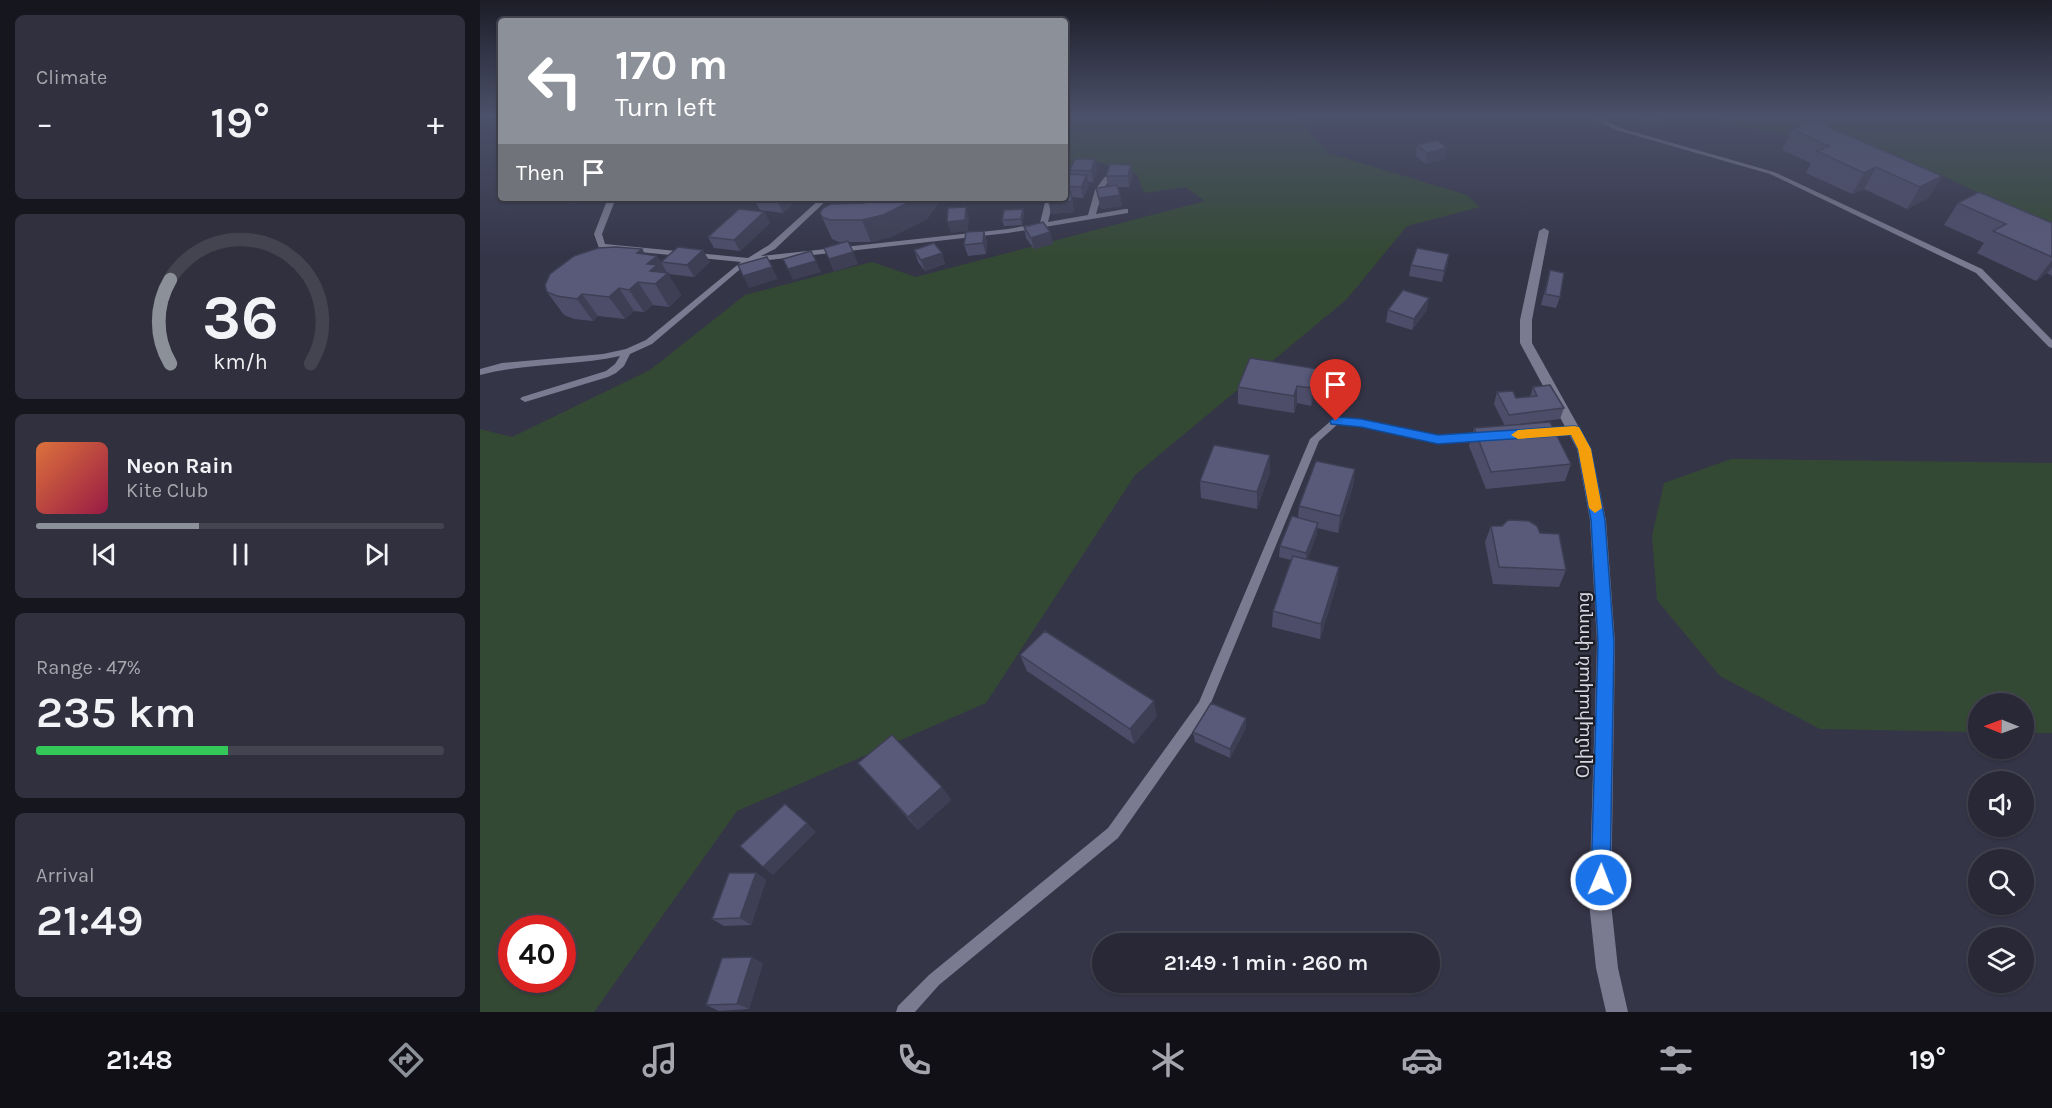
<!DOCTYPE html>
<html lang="en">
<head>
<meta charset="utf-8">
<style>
  body { margin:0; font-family:Karla,"Noto Sans Armenian",sans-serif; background:#30303e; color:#f1f3f6; height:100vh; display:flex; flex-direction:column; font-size:22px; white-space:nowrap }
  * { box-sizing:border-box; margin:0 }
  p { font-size:20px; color:#a5a6ad }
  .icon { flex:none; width:33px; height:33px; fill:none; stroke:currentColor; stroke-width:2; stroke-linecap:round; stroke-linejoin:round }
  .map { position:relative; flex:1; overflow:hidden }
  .panel { display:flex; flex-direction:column; gap:15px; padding:15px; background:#16161e; width:480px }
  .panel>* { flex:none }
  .hud { position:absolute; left:18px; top:18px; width:570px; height:183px; border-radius:6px; box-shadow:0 2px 4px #0004,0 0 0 2px #444451; background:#8c9099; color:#fff; overflow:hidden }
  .needle { width:39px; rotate:271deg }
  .fabs { position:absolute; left:1488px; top:693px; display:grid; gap:12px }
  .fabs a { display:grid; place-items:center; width:66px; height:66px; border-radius:50%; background:#282836; box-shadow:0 2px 4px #0004,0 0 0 2px #444451; font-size:30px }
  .speed { position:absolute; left:18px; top:915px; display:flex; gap:12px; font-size:30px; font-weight:700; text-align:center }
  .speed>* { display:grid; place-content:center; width:78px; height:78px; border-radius:50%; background:#282836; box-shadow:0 2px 4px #0004,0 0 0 2px #444451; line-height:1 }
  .speed .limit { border:9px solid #d22; background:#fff; color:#111 }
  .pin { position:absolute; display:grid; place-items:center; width:51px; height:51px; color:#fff; margin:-62px -26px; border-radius:50% 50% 50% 0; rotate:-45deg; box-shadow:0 0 6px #0007 }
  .pin .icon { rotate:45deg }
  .me { position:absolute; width:66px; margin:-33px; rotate:1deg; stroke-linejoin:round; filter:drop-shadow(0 0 4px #0008) }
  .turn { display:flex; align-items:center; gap:21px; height:126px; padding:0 18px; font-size:27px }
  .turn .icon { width:78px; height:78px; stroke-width:2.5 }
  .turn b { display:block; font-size:42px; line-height:51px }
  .then { display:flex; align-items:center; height:57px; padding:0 18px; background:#0003; gap:12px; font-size:22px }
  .big { font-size:45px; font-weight:600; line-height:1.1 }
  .panel .widget { flex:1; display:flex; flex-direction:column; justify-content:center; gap:9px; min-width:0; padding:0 21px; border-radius:9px; background:#30303e }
  .panel .dial { align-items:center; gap:0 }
  .dial svg { height:156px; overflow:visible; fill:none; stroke:#444451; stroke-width:7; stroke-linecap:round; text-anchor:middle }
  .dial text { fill:#f1f3f6; stroke:none }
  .song { display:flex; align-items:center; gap:18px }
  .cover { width:72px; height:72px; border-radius:9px; background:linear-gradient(135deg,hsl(20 70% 55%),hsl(340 70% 35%)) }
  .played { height:6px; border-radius:3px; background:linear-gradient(90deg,#8c9099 40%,#444451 40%) }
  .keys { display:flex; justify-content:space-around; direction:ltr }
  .heat { display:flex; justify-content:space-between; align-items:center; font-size:33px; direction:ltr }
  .charge { height:9px; border-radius:4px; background:linear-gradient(90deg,#34c759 47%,#444451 0) }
  .trip { position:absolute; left:612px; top:933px; width:348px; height:60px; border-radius:30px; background:#282836; box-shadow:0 2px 4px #0004,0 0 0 2px #444451; font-weight:600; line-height:60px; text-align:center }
  .tabs { display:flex; height:96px; justify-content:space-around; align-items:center; background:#101016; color:#a5a6ad }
  .tabs .icon { width:42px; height:42px }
  .tabs .selected { color:#8c9099 }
  .tabs b { font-size:27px; color:#f1f3f6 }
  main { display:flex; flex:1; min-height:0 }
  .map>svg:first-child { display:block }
  .green { fill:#344933; fill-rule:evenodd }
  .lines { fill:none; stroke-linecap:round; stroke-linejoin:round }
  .service { fill:#7a7a90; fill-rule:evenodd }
  .tertiary { fill:#7a7a90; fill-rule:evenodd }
  .wall { fill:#4d4d69 }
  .shaded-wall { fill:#3e3f55 }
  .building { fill:#595a7a; stroke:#3e3f55; stroke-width:1.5 }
  .route { fill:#1a73e8; stroke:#114b97; stroke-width:1.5 }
  .slow { fill:#f59e0b }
  .labels { text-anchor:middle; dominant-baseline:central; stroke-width:4.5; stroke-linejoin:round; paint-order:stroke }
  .street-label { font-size:18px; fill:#d7d7e3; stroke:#1e1e27 }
</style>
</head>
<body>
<main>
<section class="panel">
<div class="widget"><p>Climate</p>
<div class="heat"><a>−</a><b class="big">19°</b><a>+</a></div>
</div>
<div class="widget dial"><svg viewBox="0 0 100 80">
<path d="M14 69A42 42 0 1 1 86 69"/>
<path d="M14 69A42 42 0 0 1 14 26" stroke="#8c9099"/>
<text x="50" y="56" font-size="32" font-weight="700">36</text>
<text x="50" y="72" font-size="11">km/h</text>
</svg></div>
<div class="widget">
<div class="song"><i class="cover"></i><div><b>Neon Rain</b><p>Kite Club</p></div></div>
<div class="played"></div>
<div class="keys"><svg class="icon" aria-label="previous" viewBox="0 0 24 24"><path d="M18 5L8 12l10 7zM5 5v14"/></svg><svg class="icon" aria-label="pause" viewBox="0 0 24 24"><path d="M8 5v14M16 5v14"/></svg><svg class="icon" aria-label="next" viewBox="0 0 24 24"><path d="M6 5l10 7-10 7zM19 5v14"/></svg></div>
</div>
<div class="widget"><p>Range · 47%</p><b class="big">235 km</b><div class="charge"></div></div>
<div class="widget"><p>Arrival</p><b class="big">21:49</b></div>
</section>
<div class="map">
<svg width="1572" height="1012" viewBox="0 0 1572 1012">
  <rect width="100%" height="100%" fill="#353548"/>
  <path class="green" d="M585,115H814L848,153L987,195L1000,207L927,226L867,299L655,475L506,703L257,811L114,1012H0V429L32,437L170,370L265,295L392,262L436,277L725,201L705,187L664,193L657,174L614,161L585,166ZM32,928H82V980H32Z
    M1234,115H1572V226L1414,154L1255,126Z
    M1251,459L1572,463V733H1544V704H1498V732L1340,729L1240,676L1177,600L1172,536L1184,483Z"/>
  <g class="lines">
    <path class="service" d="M1106,115H1115L1140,128L1294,172L1502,269L1572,340V348L1569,347L1496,273L1290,174L1136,130Z
      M629,173L632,175L623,190L616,214L645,209H648V213L528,233L271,262L258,271L172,344L150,354L144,366L136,373L128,377L45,402L40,399L42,397L126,371L135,364L140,356C94,366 46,363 0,375V369L22,363L123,354L146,349L166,340L261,262L119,248L114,234L128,198H136L122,234L125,244L268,258L289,245L341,198H349L295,249L281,256L528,229L560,223L566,198H574L568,222L608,215L615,190L627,174Z
      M856,418L881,420L958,437L1004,434L1009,437L1004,440L958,443L881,426L858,424L839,441L728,710L638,838L459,985L435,1012H416L418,1006L449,975L628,828L719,702L830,439L853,419Z
      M1094,427L1097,428L1099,430L1097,432L1062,436L1057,433L1062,430Z"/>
    <path class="tertiary" d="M1064,228L1069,231L1052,320V343L1111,449L1126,520L1135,643L1131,903L1138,968L1148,1012H1126L1116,968L1109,903L1117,643L1110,520L1097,449L1040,343V320L1059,231Z"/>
  </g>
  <path class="wall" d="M1155,115H1193L1172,124Z
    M1312,129L1462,176L1448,198L1427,209L1384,189L1372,194L1326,173L1331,163L1302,150Z
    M937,145L965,159L946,164L936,156Z
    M590,170H617L613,182H608L609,186L603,198L592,197L594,212L571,214L569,203L585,198V174H591Z
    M626,176H653L649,187H637L640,195L642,206L621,209L618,199L616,188L628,186Z
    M275,198H318L303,213L280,210L274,199Z
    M359,198H460L461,200L447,219L411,237L391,242H368L378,264L354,271L344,248L365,242H359L352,239L340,213L362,204Z
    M1478,203L1572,223V276L1567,273L1556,281L1497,253L1504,243L1464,225Z
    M543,209L544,215L542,225L524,226L522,220Z
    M284,212L290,223L260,251L234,248L228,237Z
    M544,227L570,232L573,244L554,249L546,238Z
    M504,231L507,242L506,254L488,256L484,245Z
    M162,249L165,254L177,256L187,272L181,262H230L214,277L188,274L201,295L189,307L173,305L164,312L154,311L145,319L118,316L113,321L94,319L84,315L67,292Z
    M434,250L462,253L465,264L445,271L438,262Z
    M969,254L967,265L962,282L929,276L931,265Z
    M1070,270L1080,297L1076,308L1061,305Z
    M908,310H947L932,330L906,322Z
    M838,369L837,386L831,406L817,403L814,413L758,404V387Z
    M1053,387L1084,408L1080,419L1039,424L1091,464L1085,481L1006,489L989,446L994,428L1025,426L1014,404L1017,392L1036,398L1050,397Z
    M790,455V472L777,509L721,498L720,481Z
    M875,469L873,486L858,533L837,528V534L827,559L859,567L857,583L840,639L792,627L793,611L811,560L799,557L800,546L818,518L819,506Z
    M1011,526L1060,533L1086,570L1079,587L1013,584L1005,542Z
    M540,655L677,716L654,744L547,671Z
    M766,728L750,758L715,742L713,732Z
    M378,763L462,787L471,800L438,830Z
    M276,873L286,880L271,925L244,926L232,919Z
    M283,963L269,1009L239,1011L226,1005Z"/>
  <path class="shaded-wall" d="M1175,115H1193L1172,124Z
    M967,148L965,159L946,164L947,153Z
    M615,159L617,170L613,182L611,171Z
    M651,165L653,176L649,187L648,176Z
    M1396,167L1384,189L1372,194L1384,173Z
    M607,175L609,186L603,198L601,187Z
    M1462,176L1448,198L1427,209L1440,187Z
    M591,192L594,212L571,214L569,203Z
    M640,195L642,206L621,209L619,198Z
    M85,198H119L118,200L89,205Z
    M301,198H318L303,213L297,201Z
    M438,198H460L461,200L447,219L411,237L391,242L382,220Z
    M486,207L489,218L488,231L471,233L467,222Z
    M543,209L544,215L542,225L541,219Z
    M284,212L290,223L260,251L254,240Z
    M504,231L507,242L506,254L503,243Z
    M570,232L573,244L554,249L551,238Z
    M162,249L170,262L177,256L201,295L189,307L157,253Z
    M223,250L230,262L214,277L207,265Z
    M373,252L378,264L354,271L349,259Z
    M462,253L465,264L445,271L441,260Z
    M969,254L967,265L962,282L964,271Z
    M287,257L298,279L269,288L263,276Z
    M1572,260V268L1567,273L1556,281Z
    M336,261L341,272L313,280L308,269Z
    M158,282L173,305L164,312L149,290Z
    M139,288L154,311L145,319L129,297Z
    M102,294L118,316L113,321L97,299Z
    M949,298L947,310L932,330L934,319Z
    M838,369L837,386L831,406L832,388Z
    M817,386V403L814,413V396Z
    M790,455V472L777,509V492Z
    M875,469L873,486L858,533L860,516Z
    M838,523L837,534L826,564V553Z
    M859,567L857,583L840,639L841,624Z
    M674,701L677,716L654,744L650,729Z
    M766,718V728L750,758V749Z
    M462,787L471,800L438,830L428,817Z
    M327,823L336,832L293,875L283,867Z
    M276,873L286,880L271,925L260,918Z
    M272,957L283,963L269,1009L257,1004Z"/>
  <path class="building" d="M1333,120L1462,176L1440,187L1396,167L1384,173L1337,151L1349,146L1312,129Z
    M957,140L967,148L947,153L937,145Z
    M595,159H615L611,171L590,170Z
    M630,164L651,165L648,176H626Z
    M585,174L607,175L601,187L585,186Z
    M637,185L640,195L619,198L616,188Z
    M591,192L592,201L569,203L568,198H585V193Z
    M1499,192L1572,223V257L1513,231L1526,224L1478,203Z
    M275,198H301L297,201L274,199Z
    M374,198H438L403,215L382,220H350L342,217L340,213L343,208L351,204L384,203L381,199Z
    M486,207L485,220L467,222L468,208Z
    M259,209L284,212L254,240L228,237Z
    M543,209L541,219L522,220L524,210Z
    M563,222L570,232L551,238L544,227Z
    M504,231L503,243L484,245L486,232Z
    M368,241L373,252L349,259L344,248Z
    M454,243L462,253L441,260L434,250Z
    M136,247L162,249L157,253L177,256L167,264L177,265L170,271L188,273L175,284L158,282L149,290L139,288L129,297L102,294L97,299L77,296L67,292L65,285L70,274L94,256L118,248Z
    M198,247L223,250L207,265L181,262Z
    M937,248L969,254L964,271L931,265Z
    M331,251L336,261L308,269L303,259Z
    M287,257L292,267L263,276L258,265Z
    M1070,270L1084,273L1080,297L1065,294Z
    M923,290L949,298L934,319L908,310Z
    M770,358L838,369L832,388L817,386L814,396L758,387Z
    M1070,385L1084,408L1029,415L1017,392L1033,391L1036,398L1057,396L1053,387Z
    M1070,422L1091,464L1011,472L994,428Z
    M734,445L790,455L777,492L720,481Z
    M836,461L875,469L860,516L819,506Z
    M812,516L838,523L826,553L800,546Z
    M1028,520L1049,521L1057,526L1060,533L1079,534L1086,570L1019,567L1011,526H1022Z
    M813,556L859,567L841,624L793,611Z
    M565,631L674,701L650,729L540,655Z
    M731,703L766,718L750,749L713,732Z
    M412,735L462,787L428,817L378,763Z
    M305,804L327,823L283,867L260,846Z
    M249,873H276L260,918L232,919Z
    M272,957L257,1004L226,1005L242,958Z"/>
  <linearGradient id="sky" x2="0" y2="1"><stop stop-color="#1d1d28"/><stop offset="0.45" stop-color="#4b516a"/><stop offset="1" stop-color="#4b516a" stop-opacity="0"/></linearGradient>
  <rect width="1572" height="257" fill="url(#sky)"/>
  <path class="route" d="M856,417L881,419L958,435L1094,426L1099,427L1111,449L1125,520L1134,643L1130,880L1127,886L1121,889L1114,886L1111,880L1118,643L1111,520L1098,449L1091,435L958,444L881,427L851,424L850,421Z"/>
  <path class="slow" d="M1094,426L1099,427L1111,449L1122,508L1115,513L1109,508L1098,449L1091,435L1038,439L1031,435L1038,430Z"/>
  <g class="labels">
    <g class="street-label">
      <text transform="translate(1103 685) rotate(-90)">Օլիմպիական փողոց</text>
    </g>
  </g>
</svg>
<div class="fabs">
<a><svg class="needle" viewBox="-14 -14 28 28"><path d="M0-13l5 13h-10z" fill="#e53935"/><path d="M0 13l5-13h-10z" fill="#a5a6ad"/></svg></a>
<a><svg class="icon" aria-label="sound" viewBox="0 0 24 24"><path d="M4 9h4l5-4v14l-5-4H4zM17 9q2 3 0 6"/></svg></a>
<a><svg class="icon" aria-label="search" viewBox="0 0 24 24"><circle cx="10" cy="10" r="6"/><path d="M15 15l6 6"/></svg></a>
<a><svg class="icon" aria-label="layers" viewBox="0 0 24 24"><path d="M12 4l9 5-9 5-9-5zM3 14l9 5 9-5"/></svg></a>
</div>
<div class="speed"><div class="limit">40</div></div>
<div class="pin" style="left:856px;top:421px;background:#d93025"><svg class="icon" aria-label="arrive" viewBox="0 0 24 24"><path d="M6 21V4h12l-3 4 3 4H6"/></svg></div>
<svg class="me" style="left:1121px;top:880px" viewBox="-20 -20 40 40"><circle r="17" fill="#1a73e8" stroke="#fff" stroke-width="3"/><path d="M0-11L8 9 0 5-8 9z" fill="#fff"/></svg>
<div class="trip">21:49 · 1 min · 260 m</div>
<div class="hud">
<div class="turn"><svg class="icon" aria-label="left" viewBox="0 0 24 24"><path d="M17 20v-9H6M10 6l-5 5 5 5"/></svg><div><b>170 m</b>Turn left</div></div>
<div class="then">Then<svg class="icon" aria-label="arrive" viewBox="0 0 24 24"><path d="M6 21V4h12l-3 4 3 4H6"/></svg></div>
</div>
</div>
</main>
<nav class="tabs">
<b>21:48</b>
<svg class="icon selected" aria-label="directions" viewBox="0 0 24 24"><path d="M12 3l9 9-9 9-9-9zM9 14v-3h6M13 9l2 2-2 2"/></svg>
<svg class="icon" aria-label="music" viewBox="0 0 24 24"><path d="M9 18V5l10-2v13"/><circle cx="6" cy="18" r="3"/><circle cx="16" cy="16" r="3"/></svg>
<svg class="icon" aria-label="phone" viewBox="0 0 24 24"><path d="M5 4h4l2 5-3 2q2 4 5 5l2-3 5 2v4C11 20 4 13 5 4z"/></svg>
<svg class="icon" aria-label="climate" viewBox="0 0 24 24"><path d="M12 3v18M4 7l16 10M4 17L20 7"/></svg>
<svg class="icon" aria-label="car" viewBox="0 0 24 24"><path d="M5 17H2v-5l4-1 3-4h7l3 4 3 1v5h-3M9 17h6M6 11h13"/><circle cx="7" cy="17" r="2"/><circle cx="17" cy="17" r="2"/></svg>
<svg class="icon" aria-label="filters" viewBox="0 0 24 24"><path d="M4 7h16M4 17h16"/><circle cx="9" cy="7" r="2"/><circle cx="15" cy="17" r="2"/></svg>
<b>19°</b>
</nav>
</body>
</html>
